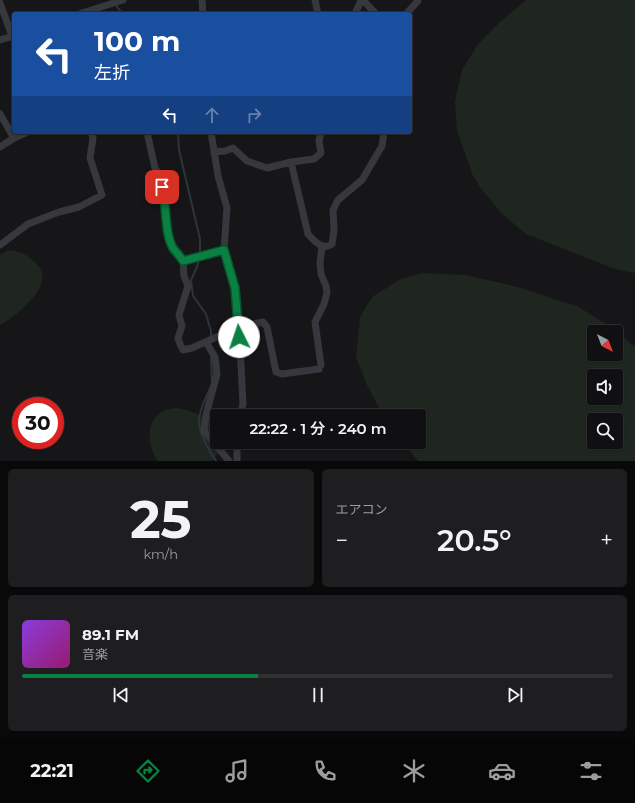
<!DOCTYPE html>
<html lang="ja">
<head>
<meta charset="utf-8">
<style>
  body { margin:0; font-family:Montserrat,"Noto Sans JP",sans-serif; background:#1e1e20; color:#f1f3f6; height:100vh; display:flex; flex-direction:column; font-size:15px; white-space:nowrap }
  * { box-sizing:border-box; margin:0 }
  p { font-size:13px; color:#9c9d9f }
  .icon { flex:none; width:22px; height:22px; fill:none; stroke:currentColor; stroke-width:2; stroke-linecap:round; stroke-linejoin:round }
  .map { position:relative; height:461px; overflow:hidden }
  .details { display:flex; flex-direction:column; gap:8px; padding:8px; background:#09090a; flex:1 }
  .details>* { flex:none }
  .guide { position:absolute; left:12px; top:12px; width:400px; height:122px; border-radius:4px; box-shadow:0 1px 3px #0004,0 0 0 1px #303032; background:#1a4fa0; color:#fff; overflow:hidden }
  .needle { width:26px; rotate:138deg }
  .controls { position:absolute; left:587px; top:325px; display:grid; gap:8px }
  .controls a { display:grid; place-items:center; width:36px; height:36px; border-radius:4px; background:#101012; box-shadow:0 1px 3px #0004,0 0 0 1px #303032; font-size:20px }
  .speed { position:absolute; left:12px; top:397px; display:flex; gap:8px; font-size:20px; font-weight:700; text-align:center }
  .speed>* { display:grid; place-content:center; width:52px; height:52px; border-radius:50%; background:#101012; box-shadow:0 1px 3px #0004,0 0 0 1px #303032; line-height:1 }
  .speed .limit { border:6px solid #d22; background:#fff; color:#111 }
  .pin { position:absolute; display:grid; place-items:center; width:34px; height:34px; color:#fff; margin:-17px; border-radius:8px; box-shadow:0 2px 6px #0006 }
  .me { position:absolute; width:44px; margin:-22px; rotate:356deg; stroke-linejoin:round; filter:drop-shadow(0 0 3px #0008) }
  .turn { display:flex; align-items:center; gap:14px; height:84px; padding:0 16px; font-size:18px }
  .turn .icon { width:52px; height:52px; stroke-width:2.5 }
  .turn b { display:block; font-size:28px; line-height:34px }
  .lanes { display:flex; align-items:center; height:38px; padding:0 16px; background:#0003; justify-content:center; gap:20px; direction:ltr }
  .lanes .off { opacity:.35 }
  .big { font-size:30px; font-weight:600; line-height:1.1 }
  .details .card { flex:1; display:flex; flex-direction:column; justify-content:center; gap:6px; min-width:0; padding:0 14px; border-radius:6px; background:#1e1e20 }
  .details .dial { align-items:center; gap:0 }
  .dial b { font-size:52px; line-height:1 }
  .song { display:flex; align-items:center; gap:12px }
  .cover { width:48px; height:48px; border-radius:6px; background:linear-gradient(135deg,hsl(270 70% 55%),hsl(320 70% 35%)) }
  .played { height:4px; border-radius:2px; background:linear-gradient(90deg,#0b8043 40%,#303032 40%) }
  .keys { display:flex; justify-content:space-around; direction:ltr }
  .heat { display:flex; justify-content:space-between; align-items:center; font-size:22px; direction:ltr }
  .details .tiles { flex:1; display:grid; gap:8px; grid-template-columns:1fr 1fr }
  .card:last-child { grid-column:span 2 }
  .trip { position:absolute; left:210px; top:409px; width:216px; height:40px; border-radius:4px; background:#101012; box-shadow:0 1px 3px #0004,0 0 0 1px #303032; font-weight:600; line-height:40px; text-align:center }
  .tabs { display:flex; height:64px; justify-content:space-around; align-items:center; background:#060607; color:#9c9d9f }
  .tabs .icon { width:28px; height:28px }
  .tabs .on { color:#0b8043 }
  .tabs b { font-size:18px; color:#f1f3f6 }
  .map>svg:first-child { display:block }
  .green { fill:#1e261f; fill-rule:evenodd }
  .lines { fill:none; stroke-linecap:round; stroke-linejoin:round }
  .stream { stroke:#2c353c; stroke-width:2 }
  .minor { stroke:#37383d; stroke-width:7 }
  .route-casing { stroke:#07532c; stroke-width:10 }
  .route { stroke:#0b8043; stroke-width:7 }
</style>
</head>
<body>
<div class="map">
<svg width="635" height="461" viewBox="0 0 635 461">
  <rect width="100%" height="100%" fill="#161618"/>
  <path class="green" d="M526,0H635V273L615,269L526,234L501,213L480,187L473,176L457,131L455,101L462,70L478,44L500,22Z
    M9,250C20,251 27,255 35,262C59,283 18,315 0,325V255Z
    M422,273L466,275L522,288L563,302L577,306L614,329L635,347V461H418L403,442H419V416H383L367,385L356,358L360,317L372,297L401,279ZM594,332H616V354H594ZM594,376H616V398H594ZM594,420H616V442H594Z
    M176,408C194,411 206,416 217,432V442H222V443L220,451L212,461H158C148,447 145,423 161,412C165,409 171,409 176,408Z"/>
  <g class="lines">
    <path class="stream" d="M115,4L122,13L128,14
      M178,132L179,150L200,239V255
      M199,259L197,267L191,280L193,296L206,314L211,331V338
      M211,356L212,382
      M210,388C206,398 199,410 199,421C199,434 209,450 216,461"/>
    <path class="minor" d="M202,0L203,14
      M315,0L318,14
      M363,0L376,14
      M0,3L12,36
      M79,14L123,0
      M355,14L361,0
      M406,14L418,1V0
      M0,40L14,36
      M0,114L14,138
      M147,132L155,168L160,176L165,198L168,229L172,246L183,261L224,250
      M211,132L218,176L227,208L224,250L235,288L239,327L243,404L240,416
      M0,147L14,138L28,132
      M214,152L225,151L233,148L247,161L267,168L291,162L308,234C314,241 323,251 332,244L334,231L333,210L338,200L362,180L382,146L384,132
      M291,162L314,159L321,153L319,141L321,132
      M0,245L28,224L59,212L79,207L102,195L90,158L93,138L91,132
      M183,261L184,276L188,286L179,315L182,326L178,338L180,344L183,350L192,348L239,327L263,322L267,327L276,372L282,374L319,369
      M206,342L215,357L217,374L206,415L204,431L229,461
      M321,365L315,322L324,304L327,293L326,286L321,274L320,263L322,246
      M237,461V442"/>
  </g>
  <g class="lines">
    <defs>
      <path id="route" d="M162,187C167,205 164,232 173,248C176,252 180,256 183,261L224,250L235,288L239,337"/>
    </defs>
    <use href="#route" class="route-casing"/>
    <use href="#route" class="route"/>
  </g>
</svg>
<div class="controls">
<a><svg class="needle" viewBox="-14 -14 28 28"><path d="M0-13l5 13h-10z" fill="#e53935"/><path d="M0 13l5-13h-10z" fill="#9c9d9f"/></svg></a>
<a><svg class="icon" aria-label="sound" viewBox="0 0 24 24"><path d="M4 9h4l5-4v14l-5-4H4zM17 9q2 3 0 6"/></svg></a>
<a><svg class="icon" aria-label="search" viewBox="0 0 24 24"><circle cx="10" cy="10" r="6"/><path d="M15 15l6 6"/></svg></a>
</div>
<div class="speed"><div class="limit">30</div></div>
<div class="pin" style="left:162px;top:187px;background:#d93025"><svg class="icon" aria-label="arrive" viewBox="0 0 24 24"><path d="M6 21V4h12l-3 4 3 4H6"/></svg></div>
<svg class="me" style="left:239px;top:337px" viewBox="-20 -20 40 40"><circle r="19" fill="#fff"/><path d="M0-13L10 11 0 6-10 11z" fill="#0b8043"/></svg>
<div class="trip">22:22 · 1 分 · 240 m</div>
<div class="guide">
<div class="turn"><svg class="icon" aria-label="left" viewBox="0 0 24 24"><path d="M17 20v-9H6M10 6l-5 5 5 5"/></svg><div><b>100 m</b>左折</div></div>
<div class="lanes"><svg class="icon" aria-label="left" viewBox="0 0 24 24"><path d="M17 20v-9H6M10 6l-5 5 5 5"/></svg><svg class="icon off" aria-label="ahead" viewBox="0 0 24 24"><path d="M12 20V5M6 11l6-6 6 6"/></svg><svg class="icon off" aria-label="right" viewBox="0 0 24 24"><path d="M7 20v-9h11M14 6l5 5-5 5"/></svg></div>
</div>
</div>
<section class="details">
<div class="tiles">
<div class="card dial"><b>25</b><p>km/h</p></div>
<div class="card"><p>エアコン</p>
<div class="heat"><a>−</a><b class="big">20.5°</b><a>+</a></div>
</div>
<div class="card">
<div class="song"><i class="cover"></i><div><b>89.1 FM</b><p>音楽</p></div></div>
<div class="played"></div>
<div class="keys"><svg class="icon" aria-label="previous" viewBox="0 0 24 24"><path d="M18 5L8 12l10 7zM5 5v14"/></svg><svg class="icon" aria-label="pause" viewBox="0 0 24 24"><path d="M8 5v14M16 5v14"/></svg><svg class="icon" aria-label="next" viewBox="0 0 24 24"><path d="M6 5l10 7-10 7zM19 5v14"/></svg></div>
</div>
</div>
</section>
<nav class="tabs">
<b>22:21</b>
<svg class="icon on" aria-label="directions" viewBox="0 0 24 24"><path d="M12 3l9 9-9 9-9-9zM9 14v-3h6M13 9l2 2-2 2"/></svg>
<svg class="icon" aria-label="music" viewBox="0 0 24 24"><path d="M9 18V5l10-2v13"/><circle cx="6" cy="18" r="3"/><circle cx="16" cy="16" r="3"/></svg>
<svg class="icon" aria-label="phone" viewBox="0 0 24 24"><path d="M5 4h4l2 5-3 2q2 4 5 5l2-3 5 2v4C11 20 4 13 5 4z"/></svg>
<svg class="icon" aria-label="climate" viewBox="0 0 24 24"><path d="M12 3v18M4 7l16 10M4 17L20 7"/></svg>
<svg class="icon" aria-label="car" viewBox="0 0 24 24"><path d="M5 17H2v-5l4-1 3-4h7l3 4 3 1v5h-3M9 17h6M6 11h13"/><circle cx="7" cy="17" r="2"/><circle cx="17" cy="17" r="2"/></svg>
<svg class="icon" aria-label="filters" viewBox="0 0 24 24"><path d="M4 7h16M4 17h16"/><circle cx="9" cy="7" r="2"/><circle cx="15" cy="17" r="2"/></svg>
</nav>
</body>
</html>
